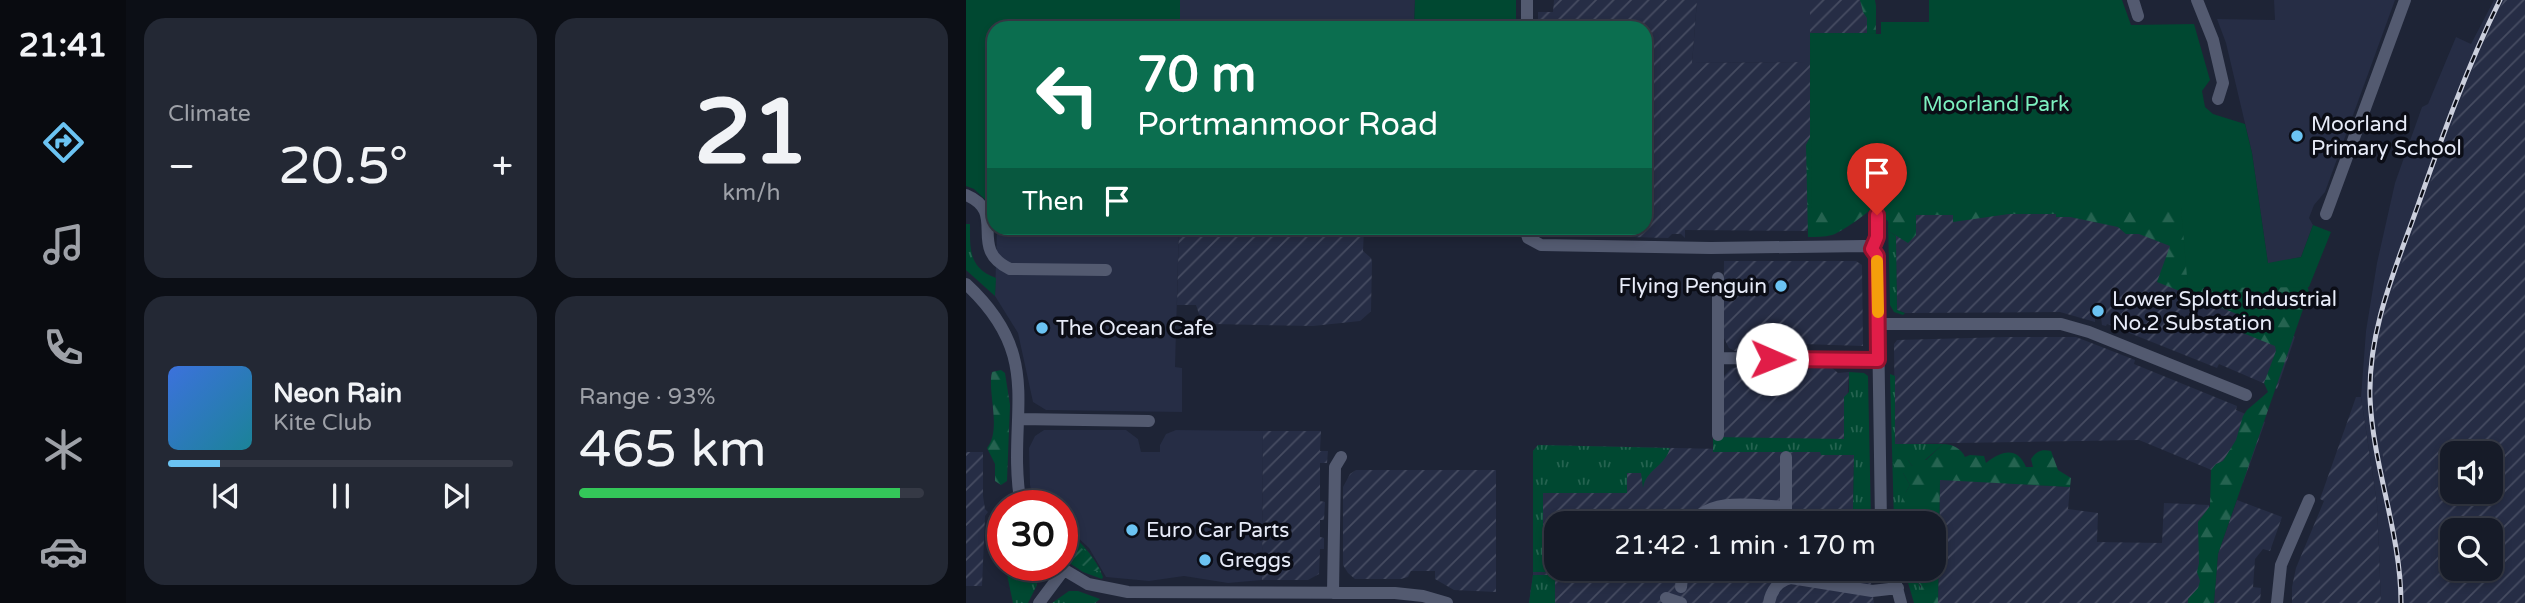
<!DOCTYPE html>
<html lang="en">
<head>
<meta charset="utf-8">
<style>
  body { margin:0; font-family:"Varela Round",sans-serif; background:#232834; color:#f1f3f6; height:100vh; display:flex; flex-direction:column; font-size:26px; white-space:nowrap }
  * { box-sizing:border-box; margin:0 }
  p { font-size:23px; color:#9ea1a8 }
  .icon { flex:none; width:38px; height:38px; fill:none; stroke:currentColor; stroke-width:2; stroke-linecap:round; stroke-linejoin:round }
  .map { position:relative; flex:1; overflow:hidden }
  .drawer { display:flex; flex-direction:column; gap:18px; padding:18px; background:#0c0f16; width:840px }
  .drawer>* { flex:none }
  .guide { position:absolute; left:21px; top:21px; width:665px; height:214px; border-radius:21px; box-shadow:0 4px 10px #0003,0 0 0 2px #353945; background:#0b6e4f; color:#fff; overflow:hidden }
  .buttons { position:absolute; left:1474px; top:441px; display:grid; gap:14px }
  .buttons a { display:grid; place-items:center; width:63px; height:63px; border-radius:14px; background:#161b28; box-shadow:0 4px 10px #0003,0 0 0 2px #353945; font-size:35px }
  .speed { position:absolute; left:21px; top:490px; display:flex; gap:14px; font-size:35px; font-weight:700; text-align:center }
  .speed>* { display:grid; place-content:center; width:91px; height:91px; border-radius:50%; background:#161b28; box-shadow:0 4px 10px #0003,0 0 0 2px #353945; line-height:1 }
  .speed .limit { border:10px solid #d22; background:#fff; color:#111 }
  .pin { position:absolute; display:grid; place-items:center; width:60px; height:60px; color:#fff; margin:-72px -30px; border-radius:50% 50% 50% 0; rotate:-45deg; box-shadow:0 0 7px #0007 }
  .pin .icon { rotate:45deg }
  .me { position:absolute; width:77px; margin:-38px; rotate:91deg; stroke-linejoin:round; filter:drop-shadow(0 0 5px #0008) }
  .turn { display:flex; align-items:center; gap:24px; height:147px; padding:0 35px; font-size:32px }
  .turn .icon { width:91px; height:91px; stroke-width:2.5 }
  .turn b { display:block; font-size:49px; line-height:60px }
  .then { display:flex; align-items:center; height:66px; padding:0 35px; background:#0003; gap:14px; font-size:26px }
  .big { font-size:52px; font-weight:600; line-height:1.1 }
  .drawer .widget { flex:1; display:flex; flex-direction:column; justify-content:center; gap:10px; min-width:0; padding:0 24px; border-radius:21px; background:#232834 }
  .drawer .dial { align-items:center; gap:0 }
  .dial b { font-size:91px; line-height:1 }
  .song { display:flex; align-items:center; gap:21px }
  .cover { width:84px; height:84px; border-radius:10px; background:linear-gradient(135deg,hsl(220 70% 55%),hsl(190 70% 35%)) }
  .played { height:7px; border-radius:4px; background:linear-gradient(90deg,#6bc3f2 15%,#353945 15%) }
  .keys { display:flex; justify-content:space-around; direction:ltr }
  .heat { display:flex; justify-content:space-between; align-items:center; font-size:38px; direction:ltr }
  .charge { height:10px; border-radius:5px; background:linear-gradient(90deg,#34c759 93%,#353945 0) }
  .drawer .tiles { flex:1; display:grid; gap:18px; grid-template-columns:repeat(2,1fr) }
  .trip { position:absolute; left:578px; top:511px; width:402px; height:70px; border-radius:21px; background:#161b28; box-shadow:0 4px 10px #0003,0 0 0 2px #353945; font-weight:600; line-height:70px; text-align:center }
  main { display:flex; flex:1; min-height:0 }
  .tabs { display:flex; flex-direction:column; width:126px; justify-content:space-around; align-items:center; background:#090b10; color:#9ea1a8 }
  .tabs .icon { width:49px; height:49px }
  .tabs .selected { color:#6bc3f2 }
  .tabs b { font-size:32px; color:#f1f3f6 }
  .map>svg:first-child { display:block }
  .built { fill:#262d45; fill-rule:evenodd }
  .industrial { fill:url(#industrial-furrows); fill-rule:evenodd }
  .grass { fill:url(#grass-tufts) }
  .forest { fill:url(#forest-firs) }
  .park { fill:#004831 }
  .garden { fill:url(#garden-furrows) }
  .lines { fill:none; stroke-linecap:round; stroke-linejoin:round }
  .minor { stroke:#535a70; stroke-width:12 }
  .rail-casing { stroke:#cacedc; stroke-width:5 }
  .rail { stroke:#0b0d16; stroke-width:2.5; stroke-dasharray:8; stroke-linecap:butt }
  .route-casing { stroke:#92132f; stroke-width:18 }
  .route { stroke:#e11d48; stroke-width:12 }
  .slow { stroke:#f59e0b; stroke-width:12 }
  .poi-dot { fill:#6bc3f2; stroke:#0b0d16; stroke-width:2.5 }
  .labels { text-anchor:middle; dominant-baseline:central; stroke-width:7; stroke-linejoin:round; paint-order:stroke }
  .park-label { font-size:21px; fill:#7cf0bf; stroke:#0b0d16 }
  .poi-label { font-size:21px; fill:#e7ebf8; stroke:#0b0d16; text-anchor:start }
</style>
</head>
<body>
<main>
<nav class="tabs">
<b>21:41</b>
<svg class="icon selected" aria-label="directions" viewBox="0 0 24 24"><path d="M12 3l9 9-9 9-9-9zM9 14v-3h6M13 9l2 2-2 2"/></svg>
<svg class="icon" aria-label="music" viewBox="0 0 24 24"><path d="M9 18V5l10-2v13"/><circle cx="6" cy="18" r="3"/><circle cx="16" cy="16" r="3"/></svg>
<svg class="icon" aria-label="phone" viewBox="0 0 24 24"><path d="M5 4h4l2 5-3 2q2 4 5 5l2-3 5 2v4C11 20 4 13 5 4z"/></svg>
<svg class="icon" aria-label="climate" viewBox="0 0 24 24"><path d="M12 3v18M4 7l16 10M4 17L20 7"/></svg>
<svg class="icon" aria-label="car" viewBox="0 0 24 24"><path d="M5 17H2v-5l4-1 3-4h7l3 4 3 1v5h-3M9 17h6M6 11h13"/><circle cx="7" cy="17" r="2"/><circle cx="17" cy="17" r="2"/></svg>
</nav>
<section class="drawer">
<div class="tiles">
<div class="widget"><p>Climate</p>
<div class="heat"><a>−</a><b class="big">20.5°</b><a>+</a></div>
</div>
<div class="widget dial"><b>21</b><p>km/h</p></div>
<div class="widget">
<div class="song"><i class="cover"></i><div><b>Neon Rain</b><p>Kite Club</p></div></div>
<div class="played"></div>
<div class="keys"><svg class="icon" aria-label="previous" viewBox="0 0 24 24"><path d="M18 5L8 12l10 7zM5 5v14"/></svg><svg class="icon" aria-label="pause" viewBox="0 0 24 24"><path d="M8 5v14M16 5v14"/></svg><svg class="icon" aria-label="next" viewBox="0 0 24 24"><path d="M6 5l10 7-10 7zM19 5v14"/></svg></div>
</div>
<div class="widget"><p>Range · 93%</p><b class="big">465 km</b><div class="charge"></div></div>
</div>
</section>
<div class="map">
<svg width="1559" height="603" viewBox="0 0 1559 603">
  <defs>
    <pattern id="industrial-furrows" width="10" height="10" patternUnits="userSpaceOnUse" patternTransform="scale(1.75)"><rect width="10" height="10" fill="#262d45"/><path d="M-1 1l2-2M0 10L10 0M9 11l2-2" fill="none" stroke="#464c61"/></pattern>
    <pattern id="grass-tufts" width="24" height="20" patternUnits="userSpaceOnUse" patternTransform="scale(1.75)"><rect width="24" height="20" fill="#004831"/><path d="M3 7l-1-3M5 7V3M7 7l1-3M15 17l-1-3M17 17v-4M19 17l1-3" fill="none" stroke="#256350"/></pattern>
    <pattern id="forest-firs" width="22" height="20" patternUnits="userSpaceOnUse" patternTransform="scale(1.75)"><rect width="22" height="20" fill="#004831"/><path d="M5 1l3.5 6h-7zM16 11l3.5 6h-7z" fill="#256350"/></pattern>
    <pattern id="garden-furrows" width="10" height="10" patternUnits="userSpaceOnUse" patternTransform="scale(1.75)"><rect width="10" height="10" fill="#004831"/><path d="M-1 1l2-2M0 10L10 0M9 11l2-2" fill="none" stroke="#256350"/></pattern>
  </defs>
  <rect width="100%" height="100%" fill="#1e2436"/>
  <path class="built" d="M214,0H449L448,28H214Z
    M731,0H844V62L726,63Z
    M1308,0H1429L1359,192L1348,205L1343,218L1347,225L1335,257L1302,264L1286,153L1260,43L1251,19L1309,20Z
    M1528,0H1559V603H1415L1411,504L1395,397L1400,331L1411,263L1429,183L1456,107L1462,104L1490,37L1505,44ZM1486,453H1524V492H1486ZM1486,530H1524V569H1486Z
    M31,228H213L209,367L216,368V412L80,410L67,402L52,333L29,296Z
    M78,430H160L172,439L175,452H194V445L200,434L210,430L297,431L296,580L262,583L218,576L183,581L140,577L123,548L96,523V506L68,505L64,485L63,448L69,436Z"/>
  <path class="industrial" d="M588,0H731L726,63L844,62L847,229H841V231L719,230V238L715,234H706L702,238L622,236V229H596L679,228V28H572V12H587Z
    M844,0H901V33H844Z
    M1538,0H1559V603H1438L1435,564L1410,415L1408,389L1409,352L1416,319L1470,167L1514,50ZM1486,453H1524V492H1486ZM1486,530H1524V569H1486Z
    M929,209L1116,215L1206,244L1329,337L1311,389L1253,364L1251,368L1141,324L1140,326L1136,325L1134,309L1129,310V322L1094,312L939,313L931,310Z
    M213,228H398L397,251L405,258L406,262L405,311L394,321L347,326L246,324L239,321L233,314L230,305H211Z
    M758,261H890L896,265L897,346L837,344V353L771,352L763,348L757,336Z
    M1041,337H1110L1169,360L1168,364L1271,406L1270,410L1299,422L1277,483L1173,440L929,444L928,344L931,340Z
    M780,366L865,367L872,373L883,372L878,455H888L887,509L893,511V523H590V569H903L908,603H563L567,575V451L572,445L755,449L756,378L766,368Z
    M1390,397H1395L1411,504L1415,603H1326V587L1330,568L1358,501L1354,499Z
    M297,431H355L354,451H362L361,463H354V501L359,502L358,520H354V537L358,538V549H354L353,574L342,580H296Z
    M0,452H17V496L19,509L22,512L19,516L16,586H0Z
    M390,470H530V592L488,590L469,579V571H445L442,577L435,579H389L382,573L377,565V487L384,474Z
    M974,479L1104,487L1102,509L1132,513L1131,542L1196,543L1198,503L1243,505L1238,603H972Z
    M1271,500L1316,517L1304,551L1297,549L1289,559L1287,587L1295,588L1294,603H1248L1252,554Z"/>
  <path class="grass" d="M922,221L924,232L930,236L931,310L939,313L937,315L928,312L924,305Z
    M0,224H4C4,248 2,268 30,278L29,296L0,270Z
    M883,372L898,373L902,376L905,523H893V511L887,509L888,455H855L854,452H747V437L878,439V397L883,392Z
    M924,374L929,376V444H977L959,460H956L946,466L942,460L937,473L944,485L940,492L937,513L943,523H928Z
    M572,445L704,448C699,467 680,469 677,488L675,473H661V493H577V558L589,559V572H567V451Z
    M101,531C116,542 130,559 137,577L136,579L117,572L96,558V546L101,547L105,539Z
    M39,565H66L71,585L62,603H47Z
    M633,569L665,570L664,583H643L637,573L633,572Z
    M938,569H946L961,603H948Z
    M567,575H589V603H563Z
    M103,591H112L134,599L129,603H86Z"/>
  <path class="forest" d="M894,0H909L910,6L909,205C904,212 874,233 866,235C858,237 850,237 842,237L840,145L844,137V33H901V18L897,12Z
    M1199,179L1265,248L1340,280L1343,292L1252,554L1248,603H1222V599L1232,588L1234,581L1231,572L1233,563L1232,522L1244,506L1245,470L1250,464L1257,461L1270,440L1277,416L1281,410L1302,392L1298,383L1310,351L1309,346L1272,331L1269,321L1271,314L1191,282L1204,246L1173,234H1160L1152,227L1104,217H1090V214H1043L987,222V215H950V235L942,243L924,232L922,221L916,216L918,205Z
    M35,370L39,373L44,405L41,481L35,485L29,481V464L21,448C36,429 21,393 26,372Z
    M977,444C986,444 995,448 999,457L1004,455L1018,456L1020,463C1035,451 1051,446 1060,467H1067L1065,459C1071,451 1075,449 1085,451L1092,470L1105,478L1104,487L974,480L972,603H961L954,593L955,586L948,577L946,569H968V523H943L934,508L936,499L944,485L937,473H932L927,463L928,459L942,460L946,466L952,460H960Z"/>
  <path class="park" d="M0,0H214V28H28V208L8,189L0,186Z
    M449,0H550V28H448Z
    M963,0H1156L1165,25L1228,24L1244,80L1236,91L1239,107L1247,114L1279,124L1286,153L1302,263L1335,257L1347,225L1365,232L1343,287L1222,288L1215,208H846L844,33L915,34V22H963Z"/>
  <path class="garden" d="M106,542L123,553L135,571H126L102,557L100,549Z"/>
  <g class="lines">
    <path class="minor" d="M1167,0L1172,16
      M1231,0L1247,40L1257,83L1252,99
      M561,28V0
      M0,195C43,213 0,248 44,269L140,270
      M1360,214L1439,0
      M559,228L562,238L575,245L745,248L899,246L906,249
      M906,249L911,256L915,523
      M906,249L911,237V215
      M0,284C82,360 39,414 55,506
      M913,324H1095L1123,332L1280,395
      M753,358L912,360
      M53,419L183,421
      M752,435V278
      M726,523C746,496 790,506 819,507
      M820,523V457
      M90,565L122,584L162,592L429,593L457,596L481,603
      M926,569L935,603
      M715,587L717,569
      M367,593L369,467L375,457
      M700,598L715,603
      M73,603L97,571
      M803,603C805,591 812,581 825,578L906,591L932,588
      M1311,603L1315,565L1343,500"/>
    <defs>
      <path id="rail" d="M1435,603C1435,534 1407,467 1404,398C1402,330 1429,270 1451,208C1476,137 1501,67 1534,0"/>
    </defs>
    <use href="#rail" class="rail-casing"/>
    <use href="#rail" class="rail"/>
  </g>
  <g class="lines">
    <defs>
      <path id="route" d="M806,359L912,360L911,256L906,249L911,237V215"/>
    </defs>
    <use href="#route" class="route-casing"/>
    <use href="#route" class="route"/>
    <path class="slow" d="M911,261L912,312"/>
  </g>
  <g class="poi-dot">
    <circle cx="1331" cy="136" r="7"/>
    <circle cx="815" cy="286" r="7"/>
    <circle cx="1132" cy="311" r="7"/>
    <circle cx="76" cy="328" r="7"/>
    <circle cx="166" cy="530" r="7"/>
    <circle cx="239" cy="560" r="7"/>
  </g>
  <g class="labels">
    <g class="park-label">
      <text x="1030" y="104">Moorland Park</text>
    </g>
    <g class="poi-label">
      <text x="1345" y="124">Moorland<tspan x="1345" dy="24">Primary School</tspan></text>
      <text x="801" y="286" text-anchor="end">Flying Penguin</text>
      <text x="1146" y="299">Lower Splott Industrial<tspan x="1146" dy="24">No.2 Substation</tspan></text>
      <text x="90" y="328">The Ocean Cafe</text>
      <text x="180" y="530">Euro Car Parts</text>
      <text x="253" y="560">Greggs</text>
    </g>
  </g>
</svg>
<div class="buttons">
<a><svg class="icon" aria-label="sound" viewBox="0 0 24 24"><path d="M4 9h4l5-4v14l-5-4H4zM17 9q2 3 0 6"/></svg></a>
<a><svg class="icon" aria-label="search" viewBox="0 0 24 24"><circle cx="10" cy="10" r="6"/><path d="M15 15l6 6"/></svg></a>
</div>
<div class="speed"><div class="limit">30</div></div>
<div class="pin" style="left:911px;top:215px;background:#d93025"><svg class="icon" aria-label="arrive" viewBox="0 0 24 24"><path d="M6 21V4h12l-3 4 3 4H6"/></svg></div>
<svg class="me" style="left:806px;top:359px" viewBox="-20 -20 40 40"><circle r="19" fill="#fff"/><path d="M0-13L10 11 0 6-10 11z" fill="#e11d48"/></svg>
<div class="trip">21:42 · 1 min · 170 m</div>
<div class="guide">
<div class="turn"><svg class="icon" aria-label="left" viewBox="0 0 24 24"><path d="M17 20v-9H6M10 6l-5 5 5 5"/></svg><div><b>70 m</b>Portmanmoor Road</div></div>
<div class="then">Then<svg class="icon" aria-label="arrive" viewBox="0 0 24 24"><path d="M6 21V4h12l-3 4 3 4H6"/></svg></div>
</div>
</div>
</main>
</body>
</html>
